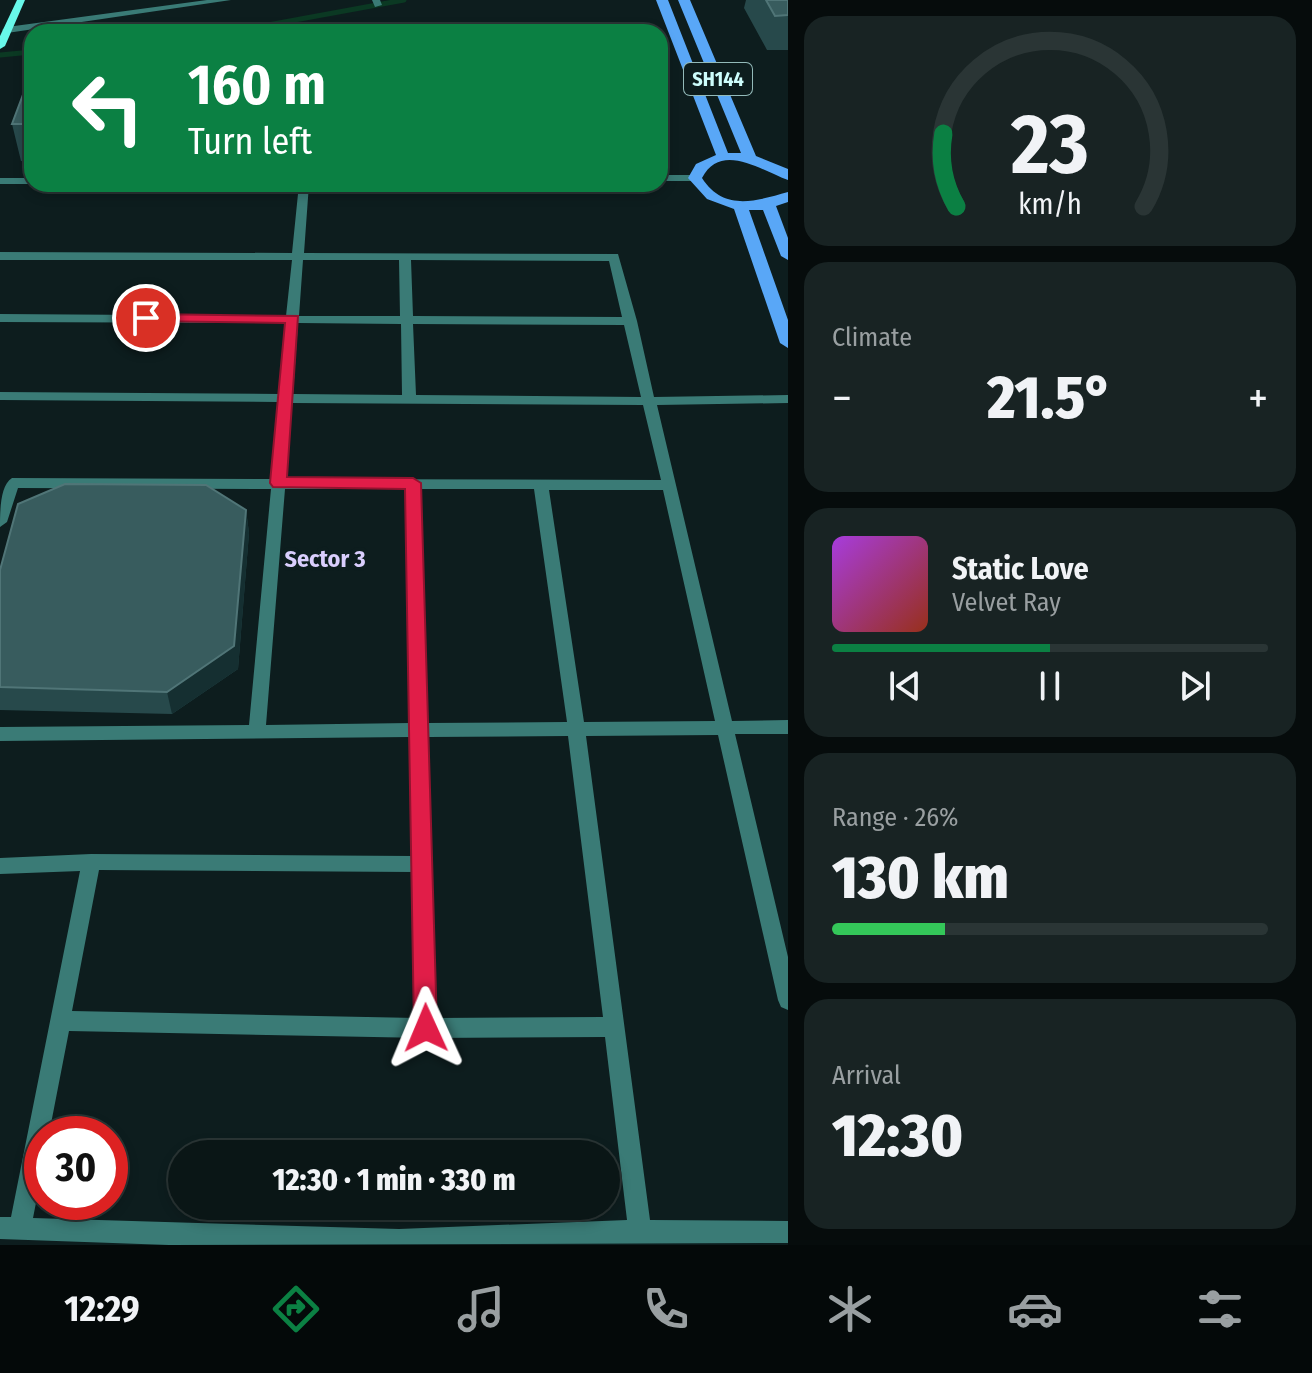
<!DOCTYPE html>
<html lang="en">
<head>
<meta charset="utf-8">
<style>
  body { margin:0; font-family:"Fira Sans Condensed",sans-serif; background:#182323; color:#f1f3f6; height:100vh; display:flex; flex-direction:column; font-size:30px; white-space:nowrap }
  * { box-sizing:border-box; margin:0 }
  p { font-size:26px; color:#999fa1 }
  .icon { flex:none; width:44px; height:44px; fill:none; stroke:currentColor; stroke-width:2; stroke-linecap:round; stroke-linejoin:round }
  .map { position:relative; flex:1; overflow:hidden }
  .drawer { display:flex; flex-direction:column; gap:16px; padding:16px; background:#060c0c; width:524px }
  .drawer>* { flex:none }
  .guide { position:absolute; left:24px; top:24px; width:644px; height:168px; border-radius:24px; box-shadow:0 4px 12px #0003,0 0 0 2px #2a3535; background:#0b8043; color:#fff; overflow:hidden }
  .speed { position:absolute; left:24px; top:1116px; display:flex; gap:16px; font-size:40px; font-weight:700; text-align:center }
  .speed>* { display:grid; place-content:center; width:104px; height:104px; border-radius:50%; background:#0a1616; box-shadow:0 4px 12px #0003,0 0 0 2px #2a3535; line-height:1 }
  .speed .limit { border:12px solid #d22; background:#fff; color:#111 }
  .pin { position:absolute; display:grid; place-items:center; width:68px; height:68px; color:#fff; margin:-34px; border:4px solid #fff; border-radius:50%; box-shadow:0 2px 8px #0007 }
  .me { position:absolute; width:88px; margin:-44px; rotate:359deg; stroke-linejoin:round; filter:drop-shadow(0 0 6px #0008) }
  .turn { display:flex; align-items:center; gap:28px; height:168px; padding:0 32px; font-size:36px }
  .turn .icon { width:104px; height:104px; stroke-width:2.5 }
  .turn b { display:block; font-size:56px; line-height:68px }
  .big { font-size:60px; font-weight:800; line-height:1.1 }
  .drawer .widget { flex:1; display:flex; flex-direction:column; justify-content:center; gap:12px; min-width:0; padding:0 28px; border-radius:24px; background:#182323 }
  .drawer .dial { align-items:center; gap:0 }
  .dial svg { height:208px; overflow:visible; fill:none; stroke:#2a3535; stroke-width:7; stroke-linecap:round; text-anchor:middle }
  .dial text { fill:#f1f3f6; stroke:none }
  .song { display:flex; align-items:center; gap:24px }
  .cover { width:96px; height:96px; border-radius:12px; background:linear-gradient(135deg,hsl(280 70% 55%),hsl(10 70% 35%)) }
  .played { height:8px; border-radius:4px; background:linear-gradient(90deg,#0b8043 50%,#2a3535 50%) }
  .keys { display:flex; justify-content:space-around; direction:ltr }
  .heat { display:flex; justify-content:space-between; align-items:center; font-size:44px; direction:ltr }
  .charge { height:12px; border-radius:6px; background:linear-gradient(90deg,#34c759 26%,#2a3535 0) }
  .trip { position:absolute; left:168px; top:1140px; width:452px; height:80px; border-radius:40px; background:#0a1616; box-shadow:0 4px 12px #0003,0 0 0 2px #2a3535; font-weight:800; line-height:80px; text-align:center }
  .tab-bar { display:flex; height:128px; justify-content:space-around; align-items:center; background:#040909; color:#999fa1 }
  .tab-bar .icon { width:56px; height:56px }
  .tab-bar .on { color:#0b8043 }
  .tab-bar b { font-size:36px; color:#f1f3f6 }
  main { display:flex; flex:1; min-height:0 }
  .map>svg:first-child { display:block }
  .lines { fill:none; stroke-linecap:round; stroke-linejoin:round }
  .stream { stroke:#0b3923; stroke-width:5 }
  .street { fill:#3a7b76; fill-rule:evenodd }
  .secondary { fill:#68f8ea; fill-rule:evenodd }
  .primary { fill:#59a7f7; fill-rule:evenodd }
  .wall { fill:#27494b }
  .shaded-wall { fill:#152f31 }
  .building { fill:#385c5e; stroke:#507577; stroke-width:2 }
  .route { fill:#e11d48; stroke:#92132f; stroke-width:2 }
  .labels { text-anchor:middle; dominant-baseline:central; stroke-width:8; stroke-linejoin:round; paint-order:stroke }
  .shield { fill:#0d1d1e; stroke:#93bab9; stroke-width:2 }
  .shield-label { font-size:20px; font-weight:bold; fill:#cdfdfc }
  .neighbourhood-label { font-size:24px; font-weight:bold; fill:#dacefd; stroke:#0d1d1e }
</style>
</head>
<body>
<main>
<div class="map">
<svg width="788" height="1245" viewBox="0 0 788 1245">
  <rect width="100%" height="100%" fill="#0d1d1e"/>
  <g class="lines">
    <path class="stream" d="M229,32L404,0
      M0,55L32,52"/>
    <path class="street" d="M207,0H231L7,33L2,30L7,27Z
      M372,0H380L382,5L375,7Z
      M660,175H695L700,178L695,181H660Z
      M0,178H32L33,184H0Z
      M299,184H309L304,253L618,254L637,321L654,397L788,395V403L657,405L732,721L788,720V734H735L788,957V1010L781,1007L778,1000L718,735L586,736L650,1220L788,1221V1243L169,1245L0,1239V1217H11L80,871L0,874V858L91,854L413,856L410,737L0,741V727L249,725L271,489L18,488L7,522L0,527C0,512 0,485 12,478L271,479L278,402L0,400V392L279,394L286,323L0,322V314L286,316L292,260H0V252L292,253ZM303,260H399L400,316H299ZM411,260L609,261L622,317L413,316ZM298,323L401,324L402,395L293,394ZM413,324L624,325L641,397L416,395ZM292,403L643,405L661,480L286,479ZM285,489H406L410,723L266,725ZM420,489H534L567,722L427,723ZM549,490H663L715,721L584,722ZM568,736L603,1017L436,1018L428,737ZM99,870L413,872L416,1018L72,1011ZM69,1031L426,1038L605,1037L627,1220L399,1229L33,1218L42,1172V1134H49Z"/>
    <path class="secondary" d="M17,0H25L5,46L0,49V36Z"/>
    <path class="primary" d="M656,0H668L728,153H741L678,0H690L756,156L788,169V180C762,171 721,141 702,178C724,212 756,201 788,192V202L776,206L788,238V260L781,256L763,210H749L788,320V348L780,343L734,209L707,199L688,178L696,164L716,155Z"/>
  </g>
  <path class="wall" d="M746,0H788V50H767L744,8Z
    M32,84V161H21L12,124Z
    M246,510L249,533L238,669L172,714L0,710V570Z"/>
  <path class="shaded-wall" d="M246,510L249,533L238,669L172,714L167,692Z"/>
  <path class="building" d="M766,0H788V15L775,16Z
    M27,84H32V124H12Z
    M65,484L206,485L246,510L234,646L167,692L0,687V570L18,504Z"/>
  <path class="route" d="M146,314L298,316L287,477L413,478L421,483L437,1028L434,1036L426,1040L417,1036L414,1028L405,489L273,487L270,483L285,323L141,321V315Z"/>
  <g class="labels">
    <rect class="shield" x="684" y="63" width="68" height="32" rx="6"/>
    <g class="shield-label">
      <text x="718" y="79">SH144</text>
    </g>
    <g class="neighbourhood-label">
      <text x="325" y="559">Sector 3</text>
    </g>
  </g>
</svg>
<div class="speed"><div class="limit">30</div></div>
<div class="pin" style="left:146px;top:318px;background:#d93025"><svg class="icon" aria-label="arrive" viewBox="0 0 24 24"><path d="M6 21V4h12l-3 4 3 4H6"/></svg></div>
<svg class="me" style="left:426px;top:1028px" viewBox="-20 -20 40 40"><path d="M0-17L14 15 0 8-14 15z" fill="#e11d48" stroke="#fff" stroke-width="4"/></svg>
<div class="trip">12:30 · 1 min · 330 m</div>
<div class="guide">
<div class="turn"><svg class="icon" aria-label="left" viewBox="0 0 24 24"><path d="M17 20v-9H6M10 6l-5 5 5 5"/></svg><div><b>160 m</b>Turn left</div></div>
</div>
</div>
<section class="drawer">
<div class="widget dial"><svg viewBox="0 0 100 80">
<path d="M14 69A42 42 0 1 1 86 69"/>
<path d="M14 69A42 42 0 0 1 9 41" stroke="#0b8043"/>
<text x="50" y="56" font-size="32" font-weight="700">23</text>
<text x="50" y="72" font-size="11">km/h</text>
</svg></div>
<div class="widget"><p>Climate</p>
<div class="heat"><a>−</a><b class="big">21.5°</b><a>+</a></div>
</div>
<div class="widget">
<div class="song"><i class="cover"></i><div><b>Static Love</b><p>Velvet Ray</p></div></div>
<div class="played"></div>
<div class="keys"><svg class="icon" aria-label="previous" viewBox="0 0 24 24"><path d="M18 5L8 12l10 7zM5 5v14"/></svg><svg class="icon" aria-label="pause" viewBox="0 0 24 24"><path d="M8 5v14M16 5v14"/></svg><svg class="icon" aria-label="next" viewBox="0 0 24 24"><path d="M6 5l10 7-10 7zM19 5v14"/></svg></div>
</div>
<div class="widget"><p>Range · 26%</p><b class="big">130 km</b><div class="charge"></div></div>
<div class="widget"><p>Arrival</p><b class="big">12:30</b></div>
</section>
</main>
<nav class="tab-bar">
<b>12:29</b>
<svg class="icon on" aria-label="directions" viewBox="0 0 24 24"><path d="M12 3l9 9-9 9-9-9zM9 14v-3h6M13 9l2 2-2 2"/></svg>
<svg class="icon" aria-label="music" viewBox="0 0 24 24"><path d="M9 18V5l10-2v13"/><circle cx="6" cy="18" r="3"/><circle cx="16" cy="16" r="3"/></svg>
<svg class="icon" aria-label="phone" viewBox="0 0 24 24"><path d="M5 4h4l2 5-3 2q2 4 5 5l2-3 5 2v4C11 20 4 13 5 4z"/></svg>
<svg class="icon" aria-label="climate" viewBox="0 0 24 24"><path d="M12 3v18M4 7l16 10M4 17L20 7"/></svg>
<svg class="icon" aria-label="car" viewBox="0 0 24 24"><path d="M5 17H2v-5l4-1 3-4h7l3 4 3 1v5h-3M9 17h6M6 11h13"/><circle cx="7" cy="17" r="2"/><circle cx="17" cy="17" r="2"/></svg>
<svg class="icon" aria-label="filters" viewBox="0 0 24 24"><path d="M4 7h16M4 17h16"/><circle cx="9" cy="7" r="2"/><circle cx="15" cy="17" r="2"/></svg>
</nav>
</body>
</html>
